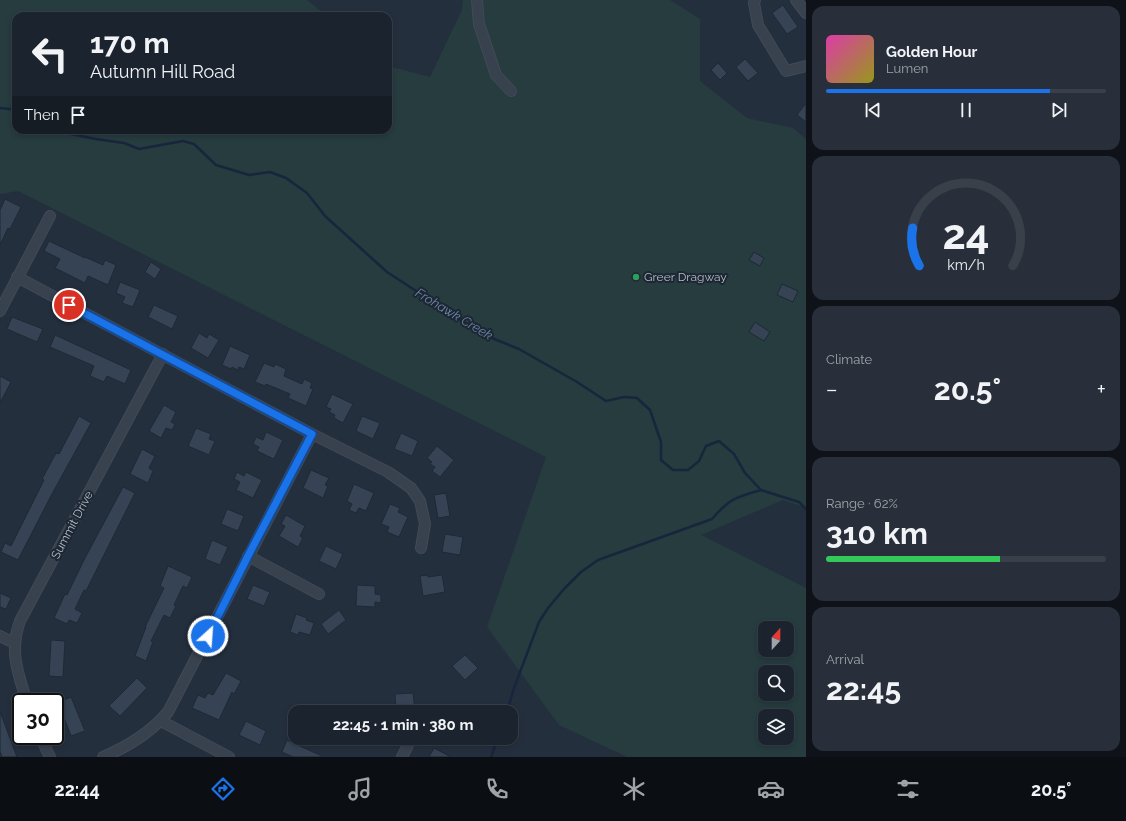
<!DOCTYPE html>
<html lang="en">
<head>
<meta charset="utf-8">
<style>
  body { margin:0; font-family:Raleway,sans-serif; background:#282f3a; color:#f1f3f6; height:100vh; display:flex; flex-direction:column; font-size:15px; white-space:nowrap }
  * { box-sizing:border-box; margin:0 }
  p { font-size:13px; color:#a0a4aa }
  .icon { flex:none; width:22px; height:22px; fill:none; stroke:currentColor; stroke-width:2; stroke-linecap:round; stroke-linejoin:round }
  .map { position:relative; flex:1; overflow:hidden }
  .panel { display:flex; flex-direction:column; gap:6px; padding:6px; background:#0f1319; width:320px }
  .panel>* { flex:none }
  .top-card { position:absolute; left:12px; top:12px; width:380px; height:122px; border-radius:12px; box-shadow:0 2px 6px #0003,0 0 0 1px #39404a; background:#1b232e; color:#f1f3f6; overflow:hidden }
  .needle { width:26px; rotate:21deg }
  .buttons { position:absolute; left:758px; top:621px; display:grid; gap:8px }
  .buttons a { display:grid; place-items:center; width:36px; height:36px; border-radius:8px; background:#1b232e; box-shadow:0 2px 6px #0003,0 0 0 1px #39404a; font-size:20px }
  .speed { position:absolute; left:12px; top:693px; display:flex; gap:8px; font-size:20px; font-weight:700; text-align:center }
  .speed>* { display:grid; place-content:center; width:52px; height:52px; border-radius:50%; background:#1b232e; box-shadow:0 2px 6px #0003,0 0 0 1px #39404a; line-height:1 }
  .speed .limit { border:2px solid #111; border-radius:6px; background:#fff; color:#111 }
  .pin { position:absolute; display:grid; place-items:center; width:34px; height:34px; color:#fff; margin:-17px; border:2px solid #fff; border-radius:50%; box-shadow:0 1px 4px #0007 }
  .me { position:absolute; width:44px; margin:-22px; rotate:26deg; stroke-linejoin:round; filter:drop-shadow(0 0 3px #0008) }
  .turn { display:flex; align-items:center; gap:14px; height:84px; padding:0 12px; font-size:18px }
  .turn .icon { width:52px; height:52px; stroke-width:2.5 }
  .turn b { display:block; font-size:28px; line-height:34px }
  .then { display:flex; align-items:center; height:38px; padding:0 12px; background:#0003; gap:8px; font-size:15px }
  .big { font-size:30px; font-weight:700; line-height:1.1 }
  .panel .widget { flex:1; display:flex; flex-direction:column; justify-content:center; gap:6px; min-width:0; padding:0 14px; border-radius:12px; background:#282f3a }
  .panel .dial { align-items:center; gap:0 }
  .dial svg { height:104px; overflow:visible; fill:none; stroke:#39404a; stroke-width:7; stroke-linecap:round; text-anchor:middle }
  .dial text { fill:#f1f3f6; stroke:none }
  .song { display:flex; align-items:center; gap:12px }
  .cover { width:48px; height:48px; border-radius:6px; background:linear-gradient(135deg,hsl(320 70% 55%),hsl(60 70% 35%)) }
  .played { height:4px; border-radius:2px; background:linear-gradient(90deg,#1a73e8 80%,#39404a 80%) }
  .keys { display:flex; justify-content:space-around; direction:ltr }
  .heat { display:flex; justify-content:space-between; align-items:center; font-size:22px; direction:ltr }
  .charge { height:6px; border-radius:3px; background:linear-gradient(90deg,#34c759 62%,#39404a 0) }
  .trip { position:absolute; left:288px; top:705px; width:230px; height:40px; border-radius:12px; background:#1b232e; box-shadow:0 2px 6px #0003,0 0 0 1px #39404a; font-weight:700; line-height:40px; text-align:center }
  .menu { display:flex; height:64px; justify-content:space-around; align-items:center; background:#0b0e12; color:#a0a4aa }
  .menu .icon { width:28px; height:28px }
  .menu .current { color:#1a73e8 }
  .menu b { font-size:18px; color:#f1f3f6 }
  main { display:flex; flex:1; min-height:0 }
  .map>svg:first-child { display:block }
  .green { fill:#263c3f; fill-rule:evenodd }
  .lines { fill:none; stroke-linecap:round; stroke-linejoin:round }
  .stream { stroke:#17263c; stroke-width:2.5 }
  .building { fill:#364354; stroke:#1f2835 }
  .minor-casing { stroke:#414a57; stroke-width:12 }
  .minor { stroke:#38414e; stroke-width:10 }
  .route-casing { stroke:#114b97; stroke-width:10 }
  .route { stroke:#1a73e8; stroke-width:7 }
  .leisure-dot { fill:#2e9e5b; stroke:#1d2633; stroke-width:1.5 }
  .labels { text-anchor:middle; dominant-baseline:central; stroke-width:4; stroke-linejoin:round; paint-order:stroke }
  .poi-label { font-size:12px; fill:#b4bcc9; stroke:#1d2633; text-anchor:start }
  .street-label { font-size:12px; fill:#b4bcc9; stroke:#1d2633 }
  .water-label { font-size:13px; font-style:italic; fill:#6d86a8; stroke:#1d2633 }
</style>
</head>
<body>
<main>
<div class="map">
<svg width="806" height="757" viewBox="0 0 806 757">
  <rect width="100%" height="100%" fill="#242f3e"/>
  <path class="green" d="M0,0H307L327,16H16V130H388V66L430,77L462,10L463,0H670L700,19V81L747,118L793,128L806,139V508L783,500L701,535L806,588V757H627L559,725L487,627L546,457L18,191L0,194ZM765,628H787V650H765ZM765,672H787V694H765ZM765,716H787V738H765Z"/>
  <g class="lines">
    <path class="stream" d="M0,108L10,109L16,112
      M51,130L96,139L124,143L139,149L183,141L194,144L216,165L249,175L270,172L286,178L307,193L325,216L387,272L482,334L519,349L577,382L606,401L624,397L637,398L650,410L661,442V460L673,470H688L699,461L706,446L719,441L734,454L745,473L761,490L799,502L806,509
      M507,712L514,688L539,622L548,608L564,589L581,572L598,560L712,519C729,499 736,497 761,490
      M491,757L498,738"/>
  </g>
  <path class="building" d="M783,5L798,27L787,34L772,13Z
    M745,59L758,73L748,81L736,67Z
    M718,63L727,73L720,80L711,70Z
    M806,103V122L797,115Z
    M5,199L21,207L10,229L8,228L0,245V210Z
    M49,241L85,258V257L103,265L105,260L116,265L108,285L88,276L85,283L55,268L60,259L44,251Z
    M754,252L764,258L760,266L749,260Z
    M151,262L161,269L155,279L145,272Z
    M120,282L140,290L133,307L122,303L125,297L116,293Z
    M782,284L798,291L793,302L777,295Z
    M154,305L178,316L172,329L148,317Z
    M12,317L43,329L37,342L7,329Z
    M755,322L770,332L764,341L749,332Z
    M199,333L207,338L209,334L219,340L208,358L191,348Z
    M55,335L131,370L125,384L107,376L104,382L90,376L94,366L50,347Z
    M230,346L250,355L244,369L239,367L238,370L232,367L231,369L222,365Z
    M264,363L274,367L275,364L286,369L284,376L302,384L304,379L312,383L310,388L313,389L306,406L288,398L290,394L266,384L265,386L255,382Z
    M0,376L11,382L0,403Z
    M332,394L353,404L343,423L334,418L335,415L329,412L331,409L326,407Z
    M164,405L176,412L171,422L175,424L172,430L166,428L161,438L149,431Z
    M79,416L91,423L52,494L18,560L1,552L5,543L11,546L44,480L42,479L56,453L59,454Z
    M362,416L380,423L373,439L356,431Z
    M196,428L211,434L209,439L215,441L209,455L188,446Z
    M266,432L283,440L274,459L257,451L259,447L253,444L256,437L263,440Z
    M401,433L418,441L412,456L394,449Z
    M437,446L454,460L440,477L432,471L435,467L430,464L432,462L427,458Z
    M142,449L155,456L149,468L153,471L148,483L130,474Z
    M311,470L329,478L325,485L328,486L323,498L303,488Z
    M237,472L244,476L246,472L262,480L253,498L236,490L240,482L234,479Z
    M354,484L374,493L366,511L359,508L356,513L349,510L352,504L347,501Z
    M123,487L135,493L86,591L84,590L75,609L82,613L77,623L69,620L67,624L54,618L65,594L67,595L85,558Z
    M446,493L450,516L438,518L434,495Z
    M390,504L400,508L398,512L408,517L399,537L387,532L389,527L381,524Z
    M227,509L244,516L238,531L221,524Z
    M286,515L305,526L300,536L303,538L298,547L279,536L285,526L281,524Z
    M445,534L463,537L460,555L442,552Z
    M212,540L228,547L220,565L205,559Z
    M326,546L343,554L336,569L319,561Z
    M168,566L192,577L187,588L183,586L174,605L176,606L170,618L164,615L151,641L153,642L146,661L135,656L146,627H145L164,588L160,586Z
    M428,575V577L442,575L445,592L423,596L420,576Z
    M253,585L270,592L264,606L247,599Z
    M357,585L375,586V594L381,595V603L375,602V607L356,606Z
    M0,593L11,598L6,609L0,607Z
    M339,610L346,620L328,634L321,624Z
    M296,614L307,618L306,620L314,623L310,635L299,632L298,635L290,632Z
    M51,640L65,641L63,677L49,676Z
    M465,655L478,668L465,680L452,666Z
    M226,673L241,681L234,694L232,692L219,720L192,708L198,695L205,698L208,693L213,695Z
    M137,678L147,688L120,716L109,706Z
    M413,693L415,711L396,712L395,694Z
    M71,697L85,731L71,736L58,702Z
    M0,714H1L17,757H2L0,751Z
    M246,721L266,731L260,745L239,735Z
    M287,740L324,757H293L282,752Z
    M434,748L451,757H429Z"/>
  <g class="lines">
    <defs>
      <path id="minor" d="M477,0L479,24L496,75L511,91
        M755,0L754,3L758,25L786,71L806,66
        M796,0L806,13
        M17,277L312,434L388,472L411,488L420,501L425,524L421,548
        M0,311L50,216
        M248,556L319,594
        M0,636L14,643
        M27,702C18,674 9,651 20,621L163,354
        M161,721L229,757
        M40,736L50,757
        M103,757C127,747 151,732 168,712L312,434
        M402,757L408,745"/>
    </defs>
    <use href="#minor" class="minor-casing"/>
    <use href="#minor" class="minor"/>
  </g>
  <g class="lines">
    <defs>
      <path id="route" d="M69,305L312,434L248,556L208,636"/>
    </defs>
    <use href="#route" class="route-casing"/>
    <use href="#route" class="route"/>
  </g>
  <circle class="leisure-dot" cx="636" cy="277" r="4"/>
  <g class="labels">
    <g class="poi-label">
      <text x="644" y="277">Greer Dragway</text>
    </g>
    <g class="street-label">
      <text transform="translate(72 525) rotate(-62)">Summit Drive</text>
    </g>
    <g class="water-label">
      <text transform="translate(454 314) rotate(31)">Frohawk Creek</text>
    </g>
  </g>
</svg>
<div class="buttons">
<a><svg class="needle" viewBox="-14 -14 28 28"><path d="M0-13l5 13h-10z" fill="#e53935"/><path d="M0 13l5-13h-10z" fill="#a0a4aa"/></svg></a>
<a><svg class="icon" aria-label="search" viewBox="0 0 24 24"><circle cx="10" cy="10" r="6"/><path d="M15 15l6 6"/></svg></a>
<a><svg class="icon" aria-label="layers" viewBox="0 0 24 24"><path d="M12 4l9 5-9 5-9-5zM3 14l9 5 9-5"/></svg></a>
</div>
<div class="speed"><div class="limit">30</div></div>
<div class="pin" style="left:69px;top:305px;background:#d93025"><svg class="icon" aria-label="arrive" viewBox="0 0 24 24"><path d="M6 21V4h12l-3 4 3 4H6"/></svg></div>
<svg class="me" style="left:208px;top:636px" viewBox="-20 -20 40 40"><circle r="17" fill="#1a73e8" stroke="#fff" stroke-width="3"/><path d="M0-11L8 9 0 5-8 9z" fill="#fff"/></svg>
<div class="trip">22:45 · 1 min · 380 m</div>
<div class="top-card">
<div class="turn"><svg class="icon" aria-label="left" viewBox="0 0 24 24"><path d="M17 20v-9H6M10 6l-5 5 5 5"/></svg><div><b>170 m</b>Autumn Hill Road</div></div>
<div class="then">Then<svg class="icon" aria-label="arrive" viewBox="0 0 24 24"><path d="M6 21V4h12l-3 4 3 4H6"/></svg></div>
</div>
</div>
<section class="panel">
<div class="widget">
<div class="song"><i class="cover"></i><div><b>Golden Hour</b><p>Lumen</p></div></div>
<div class="played"></div>
<div class="keys"><svg class="icon" aria-label="previous" viewBox="0 0 24 24"><path d="M18 5L8 12l10 7zM5 5v14"/></svg><svg class="icon" aria-label="pause" viewBox="0 0 24 24"><path d="M8 5v14M16 5v14"/></svg><svg class="icon" aria-label="next" viewBox="0 0 24 24"><path d="M6 5l10 7-10 7zM19 5v14"/></svg></div>
</div>
<div class="widget dial"><svg viewBox="0 0 100 80">
<path d="M14 69A42 42 0 1 1 86 69"/>
<path d="M14 69A42 42 0 0 1 9 40" stroke="#1a73e8"/>
<text x="50" y="56" font-size="32" font-weight="700">24</text>
<text x="50" y="72" font-size="11">km/h</text>
</svg></div>
<div class="widget"><p>Climate</p>
<div class="heat"><a>−</a><b class="big">20.5°</b><a>+</a></div>
</div>
<div class="widget"><p>Range · 62%</p><b class="big">310 km</b><div class="charge"></div></div>
<div class="widget"><p>Arrival</p><b class="big">22:45</b></div>
</section>
</main>
<nav class="menu">
<b>22:44</b>
<svg class="icon current" aria-label="directions" viewBox="0 0 24 24"><path d="M12 3l9 9-9 9-9-9zM9 14v-3h6M13 9l2 2-2 2"/></svg>
<svg class="icon" aria-label="music" viewBox="0 0 24 24"><path d="M9 18V5l10-2v13"/><circle cx="6" cy="18" r="3"/><circle cx="16" cy="16" r="3"/></svg>
<svg class="icon" aria-label="phone" viewBox="0 0 24 24"><path d="M5 4h4l2 5-3 2q2 4 5 5l2-3 5 2v4C11 20 4 13 5 4z"/></svg>
<svg class="icon" aria-label="climate" viewBox="0 0 24 24"><path d="M12 3v18M4 7l16 10M4 17L20 7"/></svg>
<svg class="icon" aria-label="car" viewBox="0 0 24 24"><path d="M5 17H2v-5l4-1 3-4h7l3 4 3 1v5h-3M9 17h6M6 11h13"/><circle cx="7" cy="17" r="2"/><circle cx="17" cy="17" r="2"/></svg>
<svg class="icon" aria-label="filters" viewBox="0 0 24 24"><path d="M4 7h16M4 17h16"/><circle cx="9" cy="7" r="2"/><circle cx="15" cy="17" r="2"/></svg>
<b>20.5°</b>
</nav>
</body>
</html>
